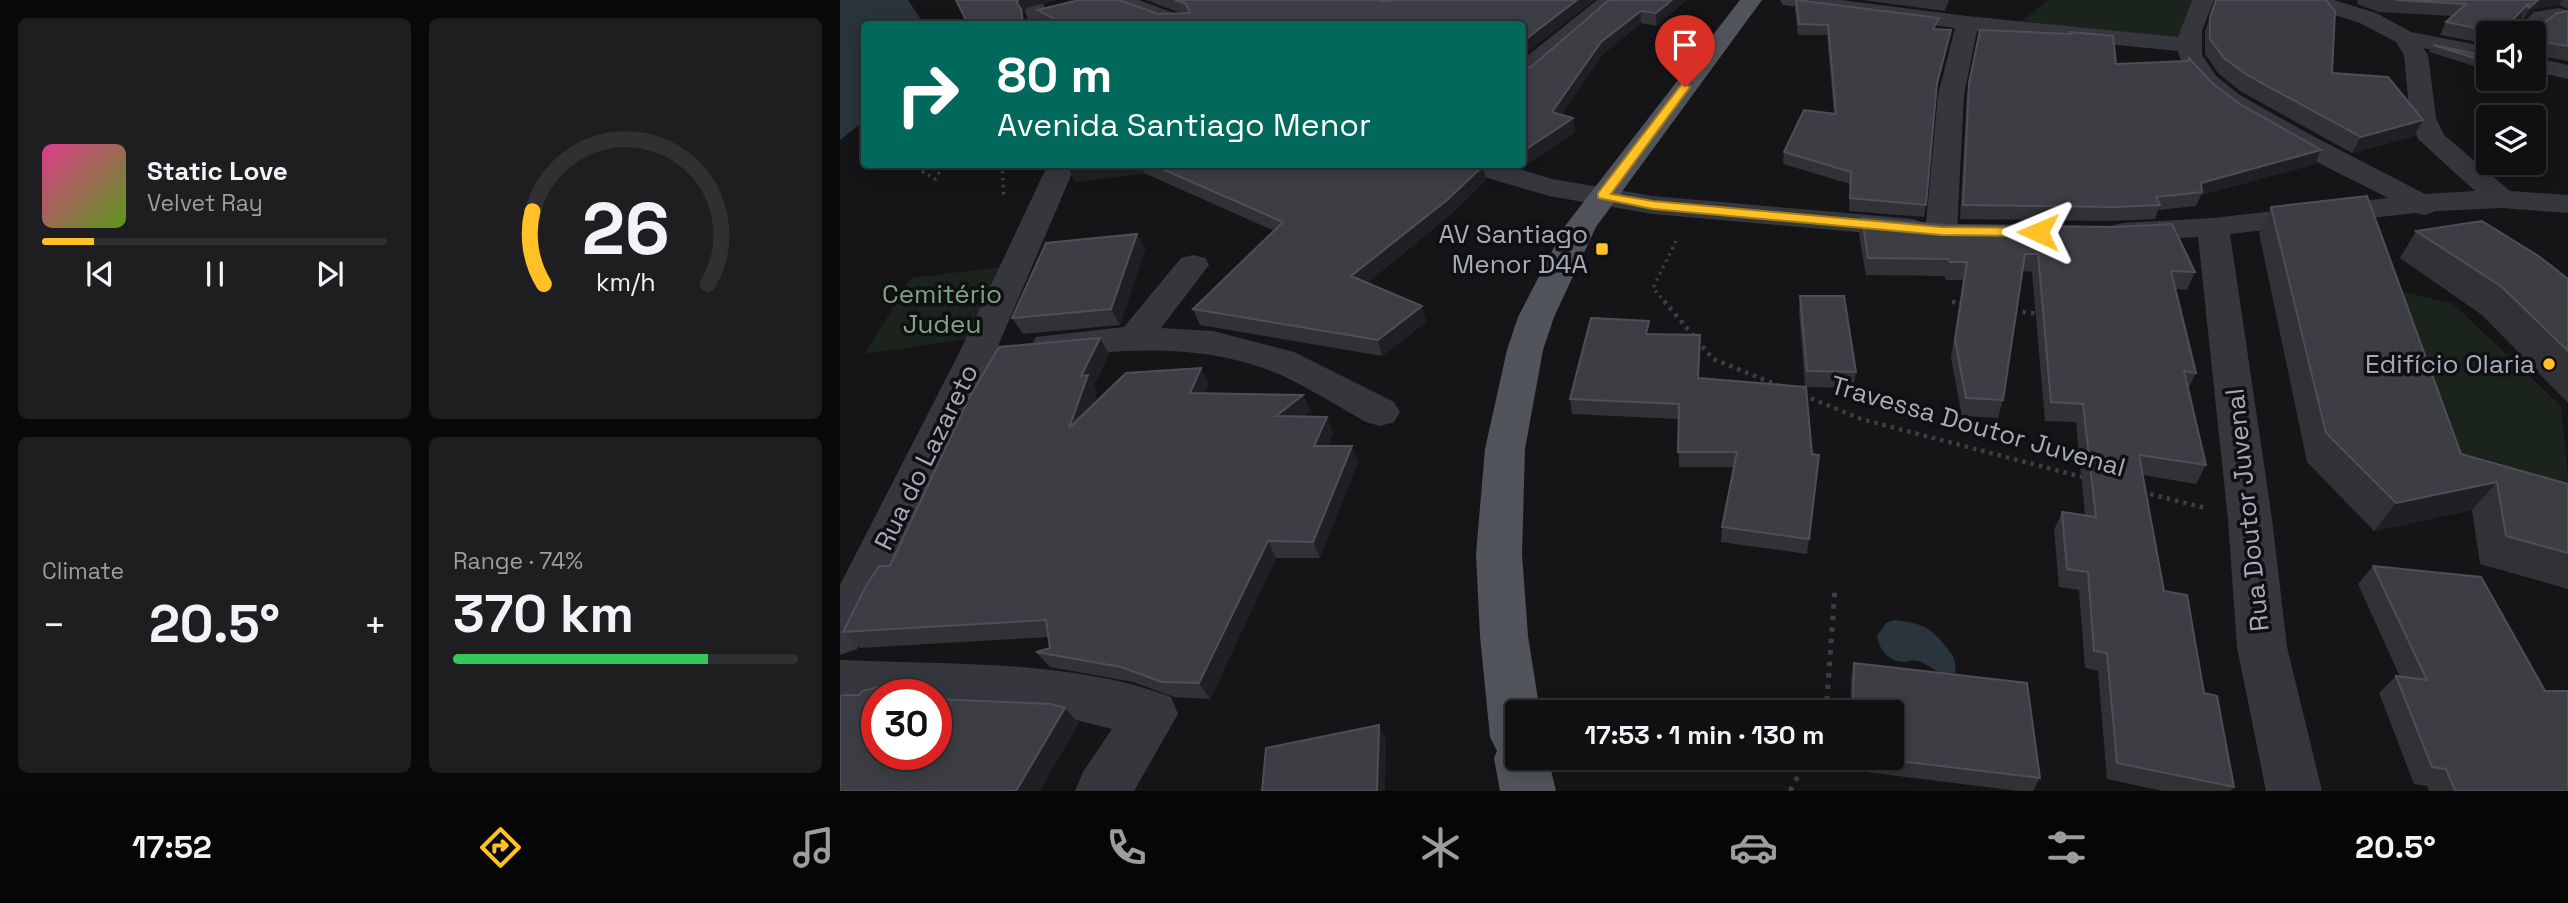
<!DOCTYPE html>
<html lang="en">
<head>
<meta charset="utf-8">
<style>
  body { margin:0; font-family:"Space Grotesk",sans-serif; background:#1e1e20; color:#f1f3f6; height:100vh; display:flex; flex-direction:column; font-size:26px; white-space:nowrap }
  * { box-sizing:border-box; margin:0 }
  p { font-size:23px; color:#9c9d9f }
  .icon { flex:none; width:38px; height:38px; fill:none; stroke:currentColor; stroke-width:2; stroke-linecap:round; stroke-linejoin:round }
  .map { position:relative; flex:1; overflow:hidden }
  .sheet { display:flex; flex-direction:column; gap:18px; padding:18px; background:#09090a; width:840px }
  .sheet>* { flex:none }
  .top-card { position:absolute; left:21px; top:21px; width:665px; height:147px; border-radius:7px; box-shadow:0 4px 18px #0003,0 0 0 2px #303032; background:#00695c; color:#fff; overflow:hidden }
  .buttons { position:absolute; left:1636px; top:21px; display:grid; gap:14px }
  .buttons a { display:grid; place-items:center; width:70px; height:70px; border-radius:7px; background:#101012; box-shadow:0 4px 18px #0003,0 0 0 2px #303032; font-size:35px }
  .speed { position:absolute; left:21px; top:679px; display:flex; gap:14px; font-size:35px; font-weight:700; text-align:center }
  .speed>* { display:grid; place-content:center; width:91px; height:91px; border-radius:50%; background:#101012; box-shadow:0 4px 18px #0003,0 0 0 2px #303032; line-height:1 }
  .speed .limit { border:10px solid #d22; background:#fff; color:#111 }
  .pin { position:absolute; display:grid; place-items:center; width:60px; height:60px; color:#fff; margin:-72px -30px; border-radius:50% 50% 50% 0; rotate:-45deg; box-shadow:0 0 7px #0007 }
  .pin .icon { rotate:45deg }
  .me { position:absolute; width:77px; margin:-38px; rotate:271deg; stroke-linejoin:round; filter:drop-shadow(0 0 5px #0008) }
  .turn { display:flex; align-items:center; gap:24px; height:147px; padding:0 21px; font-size:32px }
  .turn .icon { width:91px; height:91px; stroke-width:2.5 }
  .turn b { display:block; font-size:49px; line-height:60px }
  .big { font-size:52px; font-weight:800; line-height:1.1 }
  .sheet .tile { flex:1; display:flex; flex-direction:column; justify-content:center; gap:10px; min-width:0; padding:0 24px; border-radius:10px; background:#1e1e20 }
  .sheet .dial { align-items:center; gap:0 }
  .dial svg { height:182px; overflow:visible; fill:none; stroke:#303032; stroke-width:7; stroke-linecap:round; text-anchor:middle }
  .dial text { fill:#f1f3f6; stroke:none }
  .song { display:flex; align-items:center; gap:21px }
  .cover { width:84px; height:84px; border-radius:10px; background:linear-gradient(135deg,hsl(330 70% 55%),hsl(90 70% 35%)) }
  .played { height:7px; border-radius:4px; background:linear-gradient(90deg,#ffc126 15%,#303032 15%) }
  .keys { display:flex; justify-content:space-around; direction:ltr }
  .heat { display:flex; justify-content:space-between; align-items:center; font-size:38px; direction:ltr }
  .charge { height:10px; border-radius:5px; background:linear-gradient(90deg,#34c759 74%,#303032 0) }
  .sheet .tiles { flex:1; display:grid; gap:18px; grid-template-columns:repeat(2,1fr) }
  .trip { position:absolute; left:665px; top:700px; width:399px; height:70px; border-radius:7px; background:#101012; box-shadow:0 4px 18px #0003,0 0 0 2px #303032; font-weight:800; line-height:70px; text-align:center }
  .tab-bar { display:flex; height:112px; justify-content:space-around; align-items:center; background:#060607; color:#9c9d9f }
  .tab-bar .icon { width:49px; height:49px }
  .tab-bar .active { color:#ffc126 }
  .tab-bar b { font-size:32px; color:#f1f3f6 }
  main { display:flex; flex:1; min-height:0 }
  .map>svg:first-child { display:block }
  .green { fill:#1b231d }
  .water { fill:#2a343c }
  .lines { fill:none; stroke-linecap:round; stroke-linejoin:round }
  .path-far2 { stroke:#3c3e44; stroke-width:3.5; stroke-dasharray:2.5 4.5; stroke-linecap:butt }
  .path-far1 { stroke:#3c3e44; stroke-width:4.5; stroke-dasharray:3.5 5; stroke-linecap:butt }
  .path { stroke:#3c3e44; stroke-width:5; stroke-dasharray:4.5 7; stroke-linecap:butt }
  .minor { fill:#36373d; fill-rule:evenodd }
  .major { fill:#52545c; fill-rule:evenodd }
  .wall { fill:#313136 }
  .shaded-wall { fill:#202024 }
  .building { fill:#3d3e44; stroke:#4e4f56; stroke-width:2 }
  .route { fill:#ffc126; stroke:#a67d19; stroke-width:2 }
  .poi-dot { fill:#ffc126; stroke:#101013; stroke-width:2.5 }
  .labels { text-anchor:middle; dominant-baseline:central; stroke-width:7; stroke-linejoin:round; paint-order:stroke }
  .poi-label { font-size:26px; fill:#a6abb9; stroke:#101013; text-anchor:end }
  .park-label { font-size:26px; fill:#7ca581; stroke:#101013 }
  .street-label { font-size:26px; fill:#a6abb9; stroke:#101013 }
</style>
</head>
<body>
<main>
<section class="sheet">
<div class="tiles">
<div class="tile">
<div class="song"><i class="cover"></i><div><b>Static Love</b><p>Velvet Ray</p></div></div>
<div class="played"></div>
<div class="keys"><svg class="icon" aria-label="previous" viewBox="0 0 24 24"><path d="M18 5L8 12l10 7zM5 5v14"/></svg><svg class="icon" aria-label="pause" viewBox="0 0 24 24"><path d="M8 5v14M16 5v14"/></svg><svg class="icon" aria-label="next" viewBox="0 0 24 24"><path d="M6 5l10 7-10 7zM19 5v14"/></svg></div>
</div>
<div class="tile dial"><svg viewBox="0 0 100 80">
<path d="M14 69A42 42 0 1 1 86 69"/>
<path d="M14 69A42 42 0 0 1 9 37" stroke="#ffc126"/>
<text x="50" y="56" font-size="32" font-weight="700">26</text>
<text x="50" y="72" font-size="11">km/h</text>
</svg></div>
<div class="tile"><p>Climate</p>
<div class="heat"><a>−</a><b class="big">20.5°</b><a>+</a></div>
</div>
<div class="tile"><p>Range · 74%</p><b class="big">370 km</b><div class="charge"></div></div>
</div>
</section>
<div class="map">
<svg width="1728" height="791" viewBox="0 0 1728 791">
  <rect width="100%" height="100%" fill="#151518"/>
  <path class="green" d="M1208,0H1353L1343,42L1182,21Z
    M169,266L133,338L25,354L71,278Z
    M1544,288L1612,303L1721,406L1728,477V514L1611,483Z"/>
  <path class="water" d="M0,0H68L84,24H24V121L0,140Z
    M1054,620C1080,623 1090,626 1106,647C1113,655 1117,661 1115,672C1101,679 1092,666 1079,661C1072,659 1069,662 1063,662C1048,661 1039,649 1037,636L1046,623Z"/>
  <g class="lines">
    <path class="path-far2" d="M70,164L95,179L105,164
      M162,164L164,199
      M1112,302L1123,303
      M826,303L813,288L836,241"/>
    <path class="path-far1" d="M824,301L873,359L942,387
      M1112,302L1123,303
      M1174,311L1200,314
      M963,395L1021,419L1246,478
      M1302,492L1365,508"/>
    <path class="path" d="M986,712L995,589
      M950,791L968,758"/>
    <path class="minor" d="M180,0H202L212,24H190Z
      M268,0H299L350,19L353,24H323L271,5Z
      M757,0H781L691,78L682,80V60Z
      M940,0H1001L1127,16L1338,37L1352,0H1374L1362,31V55L1376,76L1400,95L1469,134L1585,194L1635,191L1578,139L1570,118L1564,55L1556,42L1520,23L1464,5L1461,0H1494L1536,13L1571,32L1648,47V61L1583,48L1588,55L1596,118L1604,135L1670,191L1728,195V213L1662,208L1596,211L1585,215L1575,213L1390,234L1432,519L1447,647L1482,791H1426L1397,647L1388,519L1358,237L1284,241L1273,239L1268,232L1273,225L1284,223L1373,218L1548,198C1498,171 1349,107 1338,51L1137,31L1124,95L1117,231L1112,238L1101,240L1090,238L1086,232L1073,237L813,214L709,196L620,170L616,164H663L712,179L813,196L1073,219L1086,224L1098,95L1115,28L951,6L943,5Z
      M1719,8L1727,10V20L1708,23L1694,35L1672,33L1694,12Z
      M1694,57L1728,65V79L1694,71Z
      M208,164H236L155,353L17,649L0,655V585L119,353Z
      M353,255L365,258L369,265L321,328L373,331L454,352L554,402L560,412L554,422L540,426L526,422C495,405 459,381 426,369C354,343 284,350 209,357L196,353L191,345L196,337L284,327L341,258Z
      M0,660C104,665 233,659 331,697L338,714L294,791H235L243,772L272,729L224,717L96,711V695H37V708L0,706Z"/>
    <path class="major" d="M900,0H922L756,227L714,317L703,350L685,449L682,554L688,636L700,712H677V758H708L716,791H660L654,758L657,751L650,737L640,636L636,554L645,449L667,350L678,317L725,226Z"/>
  </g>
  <path class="wall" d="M306,0H542L541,1L754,0L682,56V24H207L203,22L197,10L318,14H343Z
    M769,0H847L816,26L801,23L762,55L721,115L733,118L735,132L684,166L679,164H682V68L691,67Z
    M956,0L1096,29L1111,30L1097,89L1086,205L1084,217L1009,211L1010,184L943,164L944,152L994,114L987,35H958L955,9Z
    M1022,0H1109L1105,11Z
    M1376,0L1492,73L1583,120L1574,136L1512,153L1400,91L1378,73L1365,54V31Z
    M1518,0H1728V9L1719,5L1694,9L1682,20L1681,17L1665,33H1648V44L1600,35L1606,22L1613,16L1539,12L1517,4Z
    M1728,11V61L1694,55V33H1690L1695,24H1703Z
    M1140,30L1276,64L1372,83L1475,164L1361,195L1356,206L1318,210L1315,219L1270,221L1120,219L1127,95Z
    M1593,45L1642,55L1634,66L1589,52Z
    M229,164H639L646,180L610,215L527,283L582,306L586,322L542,356L360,325L353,309L434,231L304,173L235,182L228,168Z
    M1431,207L1621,454L1728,484V589L1640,564L1632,510L1534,531L1467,462L1419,233Z
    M1022,218L1355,272L1347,290L1335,289L1356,373L1348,389L1366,465L1356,484L1303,475L1324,591L1364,693L1394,787L1390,791H1323L1267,779L1258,671L1245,668L1239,590L1219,587L1214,530L1222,512L1245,515L1236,422L1205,421L1192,272L1183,271L1163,400L1158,418L1122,416L1111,358L1123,280H1106L1104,276L1026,275L1019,235Z
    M1576,231L1728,279V403L1642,315L1560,258Z
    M297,234L305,249L280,325L183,334L172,318Z
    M960,296L1016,372L1013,388L966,387L972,454L979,455L967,554L881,542L882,527L894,467H839L838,419L732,414L730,399L809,334L860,350L858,378L965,387L959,312Z
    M260,338L269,354L254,385L257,391L253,405L369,384L365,393L463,395L470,411L463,417L493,433L488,446H512L518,463L480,558H436L370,699L334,697L293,682L210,667L196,652L210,648L209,637L20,648L3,632L50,566Z
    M1533,566L1728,791H1589L1587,786L1574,784L1539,693L1556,676L1560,677L1518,584Z
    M1014,663L1200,778L1193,791H1179L1009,770V758H1052V712H1010L1011,678Z"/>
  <path class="shaded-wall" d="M178,0H218L186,8L183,14L188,24H183L177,3Z
    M737,0H754L682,56V42Z
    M832,0H847L816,26V13Z
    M1698,0H1722L1719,5L1694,9L1682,20L1689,8Z
    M1688,4L1681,17L1665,33H1660Z
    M801,11V23L762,55L714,126L712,112L761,42Z
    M733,118L735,132L684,166L682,152Z
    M1583,120L1574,136L1512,153L1521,137Z
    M1481,150L1475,164L1361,195L1362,192L1361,183Z
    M252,164H301L304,173L235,182L228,168Z
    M643,166L646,180L610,215L516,292L511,276Z
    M297,234L305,249L280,325L271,309Z
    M582,306L586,322L542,356L538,340Z
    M260,338L269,354L254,385L257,391L240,444L229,428L241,376Z
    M361,368L369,384L358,409L350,393Z
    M463,395L470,411L443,433L436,416Z
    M487,417L493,433L481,462L474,446Z
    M512,446L518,463L480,558L473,542Z
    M1657,482L1632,510L1534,531L1556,503Z
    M428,541L436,558L370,699L359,683Z
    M77,682L90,695H79Z
    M225,708L239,723L200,791H176Z
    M539,725L546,740L545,791H537Z"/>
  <path class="building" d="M116,0H178L177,3L181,9L183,24H128Z
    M239,0H280L318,14L350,13L346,4L335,0H539L540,1H553L555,0H737L682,42V24H224L197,10Z
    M769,0H832L816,13L801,11L761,42L712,112L733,118L682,152V68L691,67Z
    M956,0L1099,18L1093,29L1111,30L1097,83L1086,205L1010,198L1011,172L944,152L964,110L996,114L988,25L959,24Z
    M1376,0H1486L1495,11L1492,73L1548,77L1583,120L1521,137L1407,75L1384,58L1370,39V17Z
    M1555,0H1698L1689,8L1688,4L1660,33L1606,22L1626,4Z
    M1728,11V46L1701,42L1695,24H1703L1717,13Z
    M1140,30L1231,34L1230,32L1273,36L1276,64L1348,61L1349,58L1372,83L1400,104L1481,150L1361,183L1362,192L1316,197L1320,205L1275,207L1123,205L1129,83Z
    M1593,45L1642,55L1638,59Z
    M229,164H252L228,168Z
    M311,164H639L643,166L607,200L511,276L582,306L538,340L353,309L443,222Z
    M1527,196L1621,454L1728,484V553L1666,536L1657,482L1556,503L1486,433L1431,207Z
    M1022,218L1104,225L1276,227L1332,224L1355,272L1331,271L1356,373L1344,371L1366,465L1299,455L1324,591L1347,595L1364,693L1377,696L1394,787L1277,763L1267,653L1254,651L1248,572L1227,569L1222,512L1256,517L1243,404L1211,402L1198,254H1185L1163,400L1126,398L1115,340L1127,262H1110L1108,259L1028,258Z
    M1642,221L1700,257L1728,279V351L1662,287L1576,231Z
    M297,234L271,309L172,318L206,243Z
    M960,296H1004L1016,372L967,371Z
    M751,318L809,321L806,334L860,335L858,378L966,387L972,454L979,455L969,539L882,527L897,452H838L839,404L730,399Z
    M260,338L241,376L248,375L229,428L286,373L361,368L350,393L463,395L436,416L487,417L474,446H512L473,542L428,541L359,683L322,682L281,667L196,652L210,648L206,620L3,632L26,586L39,566H50L129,398L159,347Z
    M1533,566L1641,577L1705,691H1728V791H1615L1606,769L1592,767L1556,676L1587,680Z
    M1014,663L1187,683L1200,778L1035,758H1052V712H1013Z
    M61,682H77L79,695H37V754H96V699L210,704L225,708L176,791H0V696L7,695H19L22,691Z
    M539,725L537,791H422L426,748Z"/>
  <path class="route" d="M845,84L850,87L771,194L813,201L1101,227L1198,228L1204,232L1198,236L1101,235L813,209L758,198V193L841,85Z"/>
  <g class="poi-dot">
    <rect x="755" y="242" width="14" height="14" rx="3.5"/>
    <circle cx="1709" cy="364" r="7"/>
  </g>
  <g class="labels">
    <g class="poi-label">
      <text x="748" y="234">AV Santiago<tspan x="748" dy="30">Menor D4A</tspan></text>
      <text x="1695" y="364">Edifício Olaria</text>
    </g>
    <g class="park-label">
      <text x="102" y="294">Cemitério<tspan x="102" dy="30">Judeu</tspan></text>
    </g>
    <g class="street-label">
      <text transform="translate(1138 426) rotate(16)">Travessa Doutor Juvenal</text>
      <text transform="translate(86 457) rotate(-64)">Rua do Lazareto</text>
      <text transform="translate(1407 510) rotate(-96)">Rua Doutor Juvenal</text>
    </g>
  </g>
</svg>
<div class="buttons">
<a><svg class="icon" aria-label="sound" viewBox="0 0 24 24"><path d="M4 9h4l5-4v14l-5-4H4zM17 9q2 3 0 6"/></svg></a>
<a><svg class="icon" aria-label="layers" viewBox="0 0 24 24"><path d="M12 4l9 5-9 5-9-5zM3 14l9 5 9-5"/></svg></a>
</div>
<div class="speed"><div class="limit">30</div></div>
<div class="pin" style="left:845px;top:87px;background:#d93025"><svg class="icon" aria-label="arrive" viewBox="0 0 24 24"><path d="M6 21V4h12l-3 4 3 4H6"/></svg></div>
<svg class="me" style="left:1198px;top:232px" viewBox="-20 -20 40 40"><path d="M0-17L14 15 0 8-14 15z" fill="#ffc126" stroke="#fff" stroke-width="4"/></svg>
<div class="trip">17:53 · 1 min · 130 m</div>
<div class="top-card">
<div class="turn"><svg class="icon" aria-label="right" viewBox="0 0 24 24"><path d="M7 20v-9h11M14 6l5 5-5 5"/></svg><div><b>80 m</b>Avenida Santiago Menor</div></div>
</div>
</div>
</main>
<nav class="tab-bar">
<b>17:52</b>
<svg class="icon active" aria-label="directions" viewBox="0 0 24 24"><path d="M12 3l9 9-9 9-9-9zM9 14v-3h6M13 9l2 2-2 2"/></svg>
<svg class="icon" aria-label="music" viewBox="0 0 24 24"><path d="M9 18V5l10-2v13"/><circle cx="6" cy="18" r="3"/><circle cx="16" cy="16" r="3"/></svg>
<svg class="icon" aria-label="phone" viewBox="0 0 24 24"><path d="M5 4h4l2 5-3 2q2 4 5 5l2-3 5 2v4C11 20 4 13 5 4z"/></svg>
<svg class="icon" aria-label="climate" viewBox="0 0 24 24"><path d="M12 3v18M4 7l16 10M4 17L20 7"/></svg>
<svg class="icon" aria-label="car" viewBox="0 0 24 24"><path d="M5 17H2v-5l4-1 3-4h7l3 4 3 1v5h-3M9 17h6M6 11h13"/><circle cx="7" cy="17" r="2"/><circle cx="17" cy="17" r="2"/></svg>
<svg class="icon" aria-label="filters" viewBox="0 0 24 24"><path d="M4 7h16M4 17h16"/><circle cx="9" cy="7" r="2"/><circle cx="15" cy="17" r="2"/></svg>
<b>20.5°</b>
</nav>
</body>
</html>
